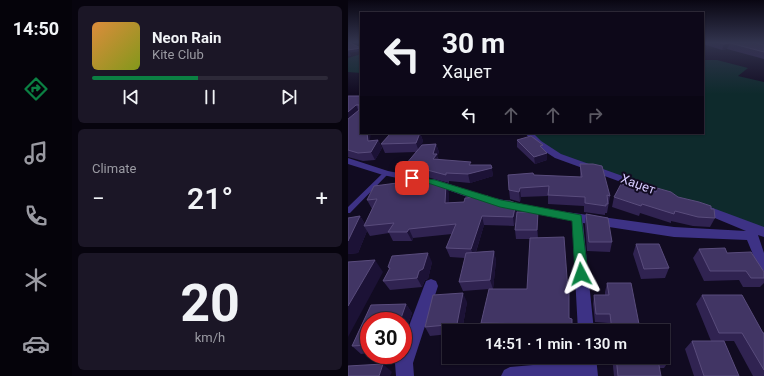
<!DOCTYPE html>
<html lang="en">
<head>
<meta charset="utf-8">
<style>
  body { margin:0; font-family:Roboto,sans-serif; background:#1b1626; color:#f1f3f6; height:100vh; display:flex; flex-direction:column; font-size:15px; white-space:nowrap }
  * { box-sizing:border-box; margin:0 }
  p { font-size:13px; color:#9a9aa2 }
  .icon { flex:none; width:22px; height:22px; fill:none; stroke:currentColor; stroke-width:2; stroke-linecap:round; stroke-linejoin:round }
  .map { position:relative; flex:1; overflow:hidden }
  .details { display:flex; flex-direction:column; gap:6px; padding:6px; background:#07040e; width:276px }
  .details>* { flex:none }
  .guide { position:absolute; left:12px; top:12px; width:344px; height:122px; border-radius:0px; box-shadow:0 1px 3px #0004,0 0 0 1px #2d2938; background:#0d0819; color:#f1f3f6; overflow:hidden }
  .speed { position:absolute; left:12px; top:312px; display:flex; gap:8px; font-size:20px; font-weight:700; text-align:center }
  .speed>* { display:grid; place-content:center; width:52px; height:52px; border-radius:50%; background:#0d0819; box-shadow:0 1px 3px #0004,0 0 0 1px #2d2938; line-height:1 }
  .speed .limit { border:6px solid #d22; background:#fff; color:#111 }
  .pin { position:absolute; display:grid; place-items:center; width:34px; height:34px; color:#fff; margin:-17px; border-radius:8px; box-shadow:0 2px 6px #0006 }
  .me { position:absolute; width:44px; margin:-22px; rotate:356deg; stroke-linejoin:round; filter:drop-shadow(0 0 3px #0008) }
  .turn { display:flex; align-items:center; gap:14px; height:84px; padding:0 16px; font-size:18px }
  .turn .icon { width:52px; height:52px; stroke-width:2.5 }
  .turn b { display:block; font-size:28px; line-height:34px }
  .lanes { display:flex; align-items:center; height:38px; padding:0 16px; background:#0003; justify-content:center; gap:20px; direction:ltr }
  .lanes .off { opacity:.35 }
  .big { font-size:30px; font-weight:600; line-height:1.1 }
  .details .tile { flex:1; display:flex; flex-direction:column; justify-content:center; gap:6px; min-width:0; padding:0 14px; border-radius:6px; background:#1b1626 }
  .details .dial { align-items:center; gap:0 }
  .dial b { font-size:52px; line-height:1 }
  .song { display:flex; align-items:center; gap:12px }
  .cover { width:48px; height:48px; border-radius:6px; background:linear-gradient(135deg,hsl(30 70% 55%),hsl(70 70% 35%)) }
  .played { height:4px; border-radius:2px; background:linear-gradient(90deg,#0b8043 45%,#2d2938 45%) }
  .keys { display:flex; justify-content:space-around; direction:ltr }
  .heat { display:flex; justify-content:space-between; align-items:center; font-size:22px; direction:ltr }
  .trip { position:absolute; left:94px; top:324px; width:228px; height:40px; border-radius:0px; background:#0d0819; box-shadow:0 1px 3px #0004,0 0 0 1px #2d2938; font-weight:600; line-height:40px; text-align:center }
  main { display:flex; flex:1; min-height:0 }
  .dock { display:flex; flex-direction:column; width:72px; justify-content:space-around; align-items:center; background:#05030a; color:#9a9aa2 }
  .dock .icon { width:28px; height:28px }
  .dock .active { color:#0b8043 }
  .dock b { font-size:18px; color:#f1f3f6 }
  .map>svg:first-child { display:block }
  .green { fill:#0e2a2c }
  .lines { fill:none; stroke-linecap:round; stroke-linejoin:round }
  .service { fill:#3d3285; fill-rule:evenodd }
  .minor { fill:#3d3285; fill-rule:evenodd }
  .wall { fill:#302351; fill-rule:evenodd }
  .shaded-wall { fill:#1c1236 }
  .building { fill:#413564; stroke:#594c7c }
  .route { fill:#0b8043; stroke:#07532c }
  .labels { text-anchor:middle; dominant-baseline:central; stroke-width:4; stroke-linejoin:round; paint-order:stroke }
  .street-label { font-size:13px; fill:#d6cbff; stroke:#110b21 }
</style>
</head>
<body>
<main>
<nav class="dock">
<b>14:50</b>
<svg class="icon active" aria-label="directions" viewBox="0 0 24 24"><path d="M12 3l9 9-9 9-9-9zM9 14v-3h6M13 9l2 2-2 2"/></svg>
<svg class="icon" aria-label="music" viewBox="0 0 24 24"><path d="M9 18V5l10-2v13"/><circle cx="6" cy="18" r="3"/><circle cx="16" cy="16" r="3"/></svg>
<svg class="icon" aria-label="phone" viewBox="0 0 24 24"><path d="M5 4h4l2 5-3 2q2 4 5 5l2-3 5 2v4C11 20 4 13 5 4z"/></svg>
<svg class="icon" aria-label="climate" viewBox="0 0 24 24"><path d="M12 3v18M4 7l16 10M4 17L20 7"/></svg>
<svg class="icon" aria-label="car" viewBox="0 0 24 24"><path d="M5 17H2v-5l4-1 3-4h7l3 4 3 1v5h-3M9 17h6M6 11h13"/><circle cx="7" cy="17" r="2"/><circle cx="17" cy="17" r="2"/></svg>
</nav>
<section class="details">
<div class="tile">
<div class="song"><i class="cover"></i><div><b>Neon Rain</b><p>Kite Club</p></div></div>
<div class="played"></div>
<div class="keys"><svg class="icon" aria-label="previous" viewBox="0 0 24 24"><path d="M18 5L8 12l10 7zM5 5v14"/></svg><svg class="icon" aria-label="pause" viewBox="0 0 24 24"><path d="M8 5v14M16 5v14"/></svg><svg class="icon" aria-label="next" viewBox="0 0 24 24"><path d="M6 5l10 7-10 7zM19 5v14"/></svg></div>
</div>
<div class="tile"><p>Climate</p>
<div class="heat"><a>−</a><b class="big">21°</b><a>+</a></div>
</div>
<div class="tile dial"><b>20</b><p>km/h</p></div>
</section>
<div class="map">
<svg width="416" height="376" viewBox="0 0 416 376">
  <rect width="100%" height="100%" fill="#110b21"/>
  <path class="green" d="M13,54V73L0,72V58Z
    M355,60H369L400,68L390,76L416,82V232L210,156L181,133H355Z"/>
  <g class="lines">
    <path class="service" d="M38,171L41,173L40,174L2,213H0V207L36,172Z"/>
    <path class="minor" d="M177,133H185L193,141L213,154L325,194L326,196L325,198H317L207,158L187,145Z
      M0,158L40,171L71,177L73,179L68,182L35,175L0,164Z
      M86,179L141,197L204,210L326,227L398,231L350,211L349,208L350,205L354,204L416,227V237L410,235L416,253V271L411,269L399,240L326,237L235,223L246,331H230L224,221L139,204L83,184L81,182L83,180Z
      M83,279L88,281L90,286L65,363L66,376H48L47,363L50,355H55V342L76,286L78,281Z
      M230,357H248L250,376H153L156,370L162,367L231,361Z"/>
  </g>
  <path class="wall" d="M355,42H416V59L379,49L374,50L355,44Z
    M0,96H13L22,141L30,140L34,148L27,160L15,161L0,157Z
    M58,133H72L75,141L73,145L88,144L91,152L89,156L91,160L124,165H143L145,176L122,183L101,181V183L68,174L67,172H61L58,164L68,152L37,153L33,144Z
    M169,140L195,149L199,153V160L187,164L169,147Z
    M232,164L262,196L259,213H257V215L236,212V206L200,204V196L173,197L172,202L162,199L161,190L186,175L232,177Z
    M101,193V203L116,202L140,196L141,201L170,212L190,221V238L221,318L224,331H136L133,323L141,289L115,291L111,282L117,258L102,257L98,248L104,234L65,238L64,241H45L41,233L22,236L19,231L10,253L0,254V218L12,216L17,224L24,209L19,200ZM169,214L167,230L168,239H182L179,289H145L148,261L146,251L128,252L136,225L166,226Z
    M266,197H330L363,209L367,218L362,227L345,226L323,221V223L292,213L291,216L264,207Z
    M238,214L264,242L262,252L239,251L237,224Z
    M288,244L321,268L317,278L293,279L285,254Z
    M351,249L379,253L416,272V283L412,287H395L391,280L356,281L345,258Z
    M84,262L80,279L77,280L74,287L42,290L35,281L41,269L40,267Z
    M259,283L291,324L313,331H261L260,323L247,322L245,304L246,295H257V292Z
    M354,295L415,333H416V376H405L386,341H376L391,376H346L337,349L344,341H363L348,304Z
    M119,302L114,331H101V334L82,336L77,327Z
    M58,304L64,313L55,339V321H21V353L13,354L4,346L23,305Z
    M188,357H223V359Z
    M264,357H315L321,361L316,368H311L313,376H266Z"/>
  <path class="shaded-wall" d="M382,43L379,49L374,50L376,44Z
    M13,48V51L0,53V50Z
    M0,53H2L3,56H0Z
    M8,105L11,112L0,122V112Z
    M19,133H23L22,139L24,149L20,141Z
    M72,133L75,141L71,152L68,143Z
    M30,140L34,148L27,160L23,152Z
    M88,144L91,152L89,156L91,162L85,159V154Z
    M199,153V160L187,164L186,157Z
    M144,168L145,176L122,183L120,174Z
    M98,184L101,193V212L97,203Z
    M172,188L173,197L172,202L171,192Z
    M168,203L170,212L166,226L165,217Z
    M190,212V239L189,230Z
    M12,216L18,226H16L19,231L10,253L0,254V241Z
    M134,216L136,225L126,258L123,249Z
    M61,229L65,238L64,241L59,232Z
    M146,251L148,261L145,289L142,280Z
    M80,253L84,262L80,279L77,280L74,287L69,278Z
    M27,260L35,272L0,337V306Z
    M115,293L119,302L114,331H113L109,324Z
    M58,304L64,313L55,339V321H52Z
    M35,364L44,372L42,376H31Z"/>
  <path class="building" d="M0,42L13,48L0,50Z
    M369,42H405L416,45V52L382,43L376,44Z
    M0,96H13V133H19L20,141L30,140L23,152L10,153L0,150V119L11,110V105H8L0,112Z
    M58,133H72L68,143L33,144L42,134Z
    M183,136L195,145L192,146L199,153L186,157L169,140Z
    M88,144L85,154H89L85,159L123,162L121,165H143L144,168L120,174L98,173V175L64,166L66,164H58L74,145Z
    M232,164H245L254,166L262,196L259,195L260,204H258V206L237,203V197L200,195L201,186L172,188L171,192L161,190L160,175L185,173L186,175L234,177Z
    M58,173L98,184L97,203L116,202L117,198L140,196V201H162L168,203L165,217L134,216L123,249L98,248L108,224L61,229L59,232H40L46,223L16,226L29,199L19,200L26,186L49,183Z
    M273,184L308,192L309,188L323,192L330,197L351,202L363,206V209H366L367,218L350,217L327,211L326,214L294,204L293,206L266,197Z
    M169,212H190L189,230H167Z
    M238,214L260,218L264,242H241Z
    M12,216L0,241V218Z
    M216,237L220,291H221V318L224,319V331H188L189,324L133,323L141,289H179L182,238Z
    M288,244H311L321,268L296,269Z
    M377,248L379,253L403,252L416,272V278H403L398,271H362L351,249Z
    M146,251L142,280L111,282L118,253Z
    M80,253L75,269L71,271L69,278L35,281L42,268L40,267L44,256Z
    M27,260L0,306V262Z
    M259,283H283L291,324L312,325L313,331H264L262,314H248L246,295H261Z
    M115,293L109,324L77,327L85,295Z
    M354,295H394L415,333H416V370L394,333H371Z
    M58,304L52,321H21V345L4,346L23,305Z
    M315,337L321,361L310,360L313,376H270L268,357H315Z
    M344,341H376L391,376H356Z
    M35,364L31,376H0V366Z"/>
  <linearGradient id="sky" x2="0" y2="1"><stop stop-color="#090612"/><stop offset="0.45" stop-color="#32344e"/><stop offset="1" stop-color="#32344e" stop-opacity="0"/></linearGradient>
  <rect width="416" height="94" fill="url(#sky)"/>
  <path class="route" d="M61,176L87,180L153,200L233,215L240,274L238,278L233,280L229,278L227,274L224,221L152,207L83,184L61,180L60,178Z"/>
  <g class="labels">
    <g class="street-label">
      <text transform="translate(290 184) rotate(20)">Хаџет</text>
    </g>
  </g>
</svg>
<div class="speed"><div class="limit">30</div></div>
<div class="pin" style="left:64px;top:178px;background:#d93025"><svg class="icon" aria-label="arrive" viewBox="0 0 24 24"><path d="M6 21V4h12l-3 4 3 4H6"/></svg></div>
<svg class="me" style="left:233px;top:274px" viewBox="-20 -20 40 40"><path d="M0-17L14 15 0 8-14 15z" fill="#0b8043" stroke="#fff" stroke-width="4"/></svg>
<div class="trip">14:51 · 1 min · 130 m</div>
<div class="guide">
<div class="turn"><svg class="icon" aria-label="left" viewBox="0 0 24 24"><path d="M17 20v-9H6M10 6l-5 5 5 5"/></svg><div><b>30 m</b>Хаџет</div></div>
<div class="lanes"><svg class="icon" aria-label="left" viewBox="0 0 24 24"><path d="M17 20v-9H6M10 6l-5 5 5 5"/></svg><svg class="icon off" aria-label="ahead" viewBox="0 0 24 24"><path d="M12 20V5M6 11l6-6 6 6"/></svg><svg class="icon off" aria-label="ahead" viewBox="0 0 24 24"><path d="M12 20V5M6 11l6-6 6 6"/></svg><svg class="icon off" aria-label="right" viewBox="0 0 24 24"><path d="M7 20v-9h11M14 6l5 5-5 5"/></svg></div>
</div>
</div>
</main>
</body>
</html>
